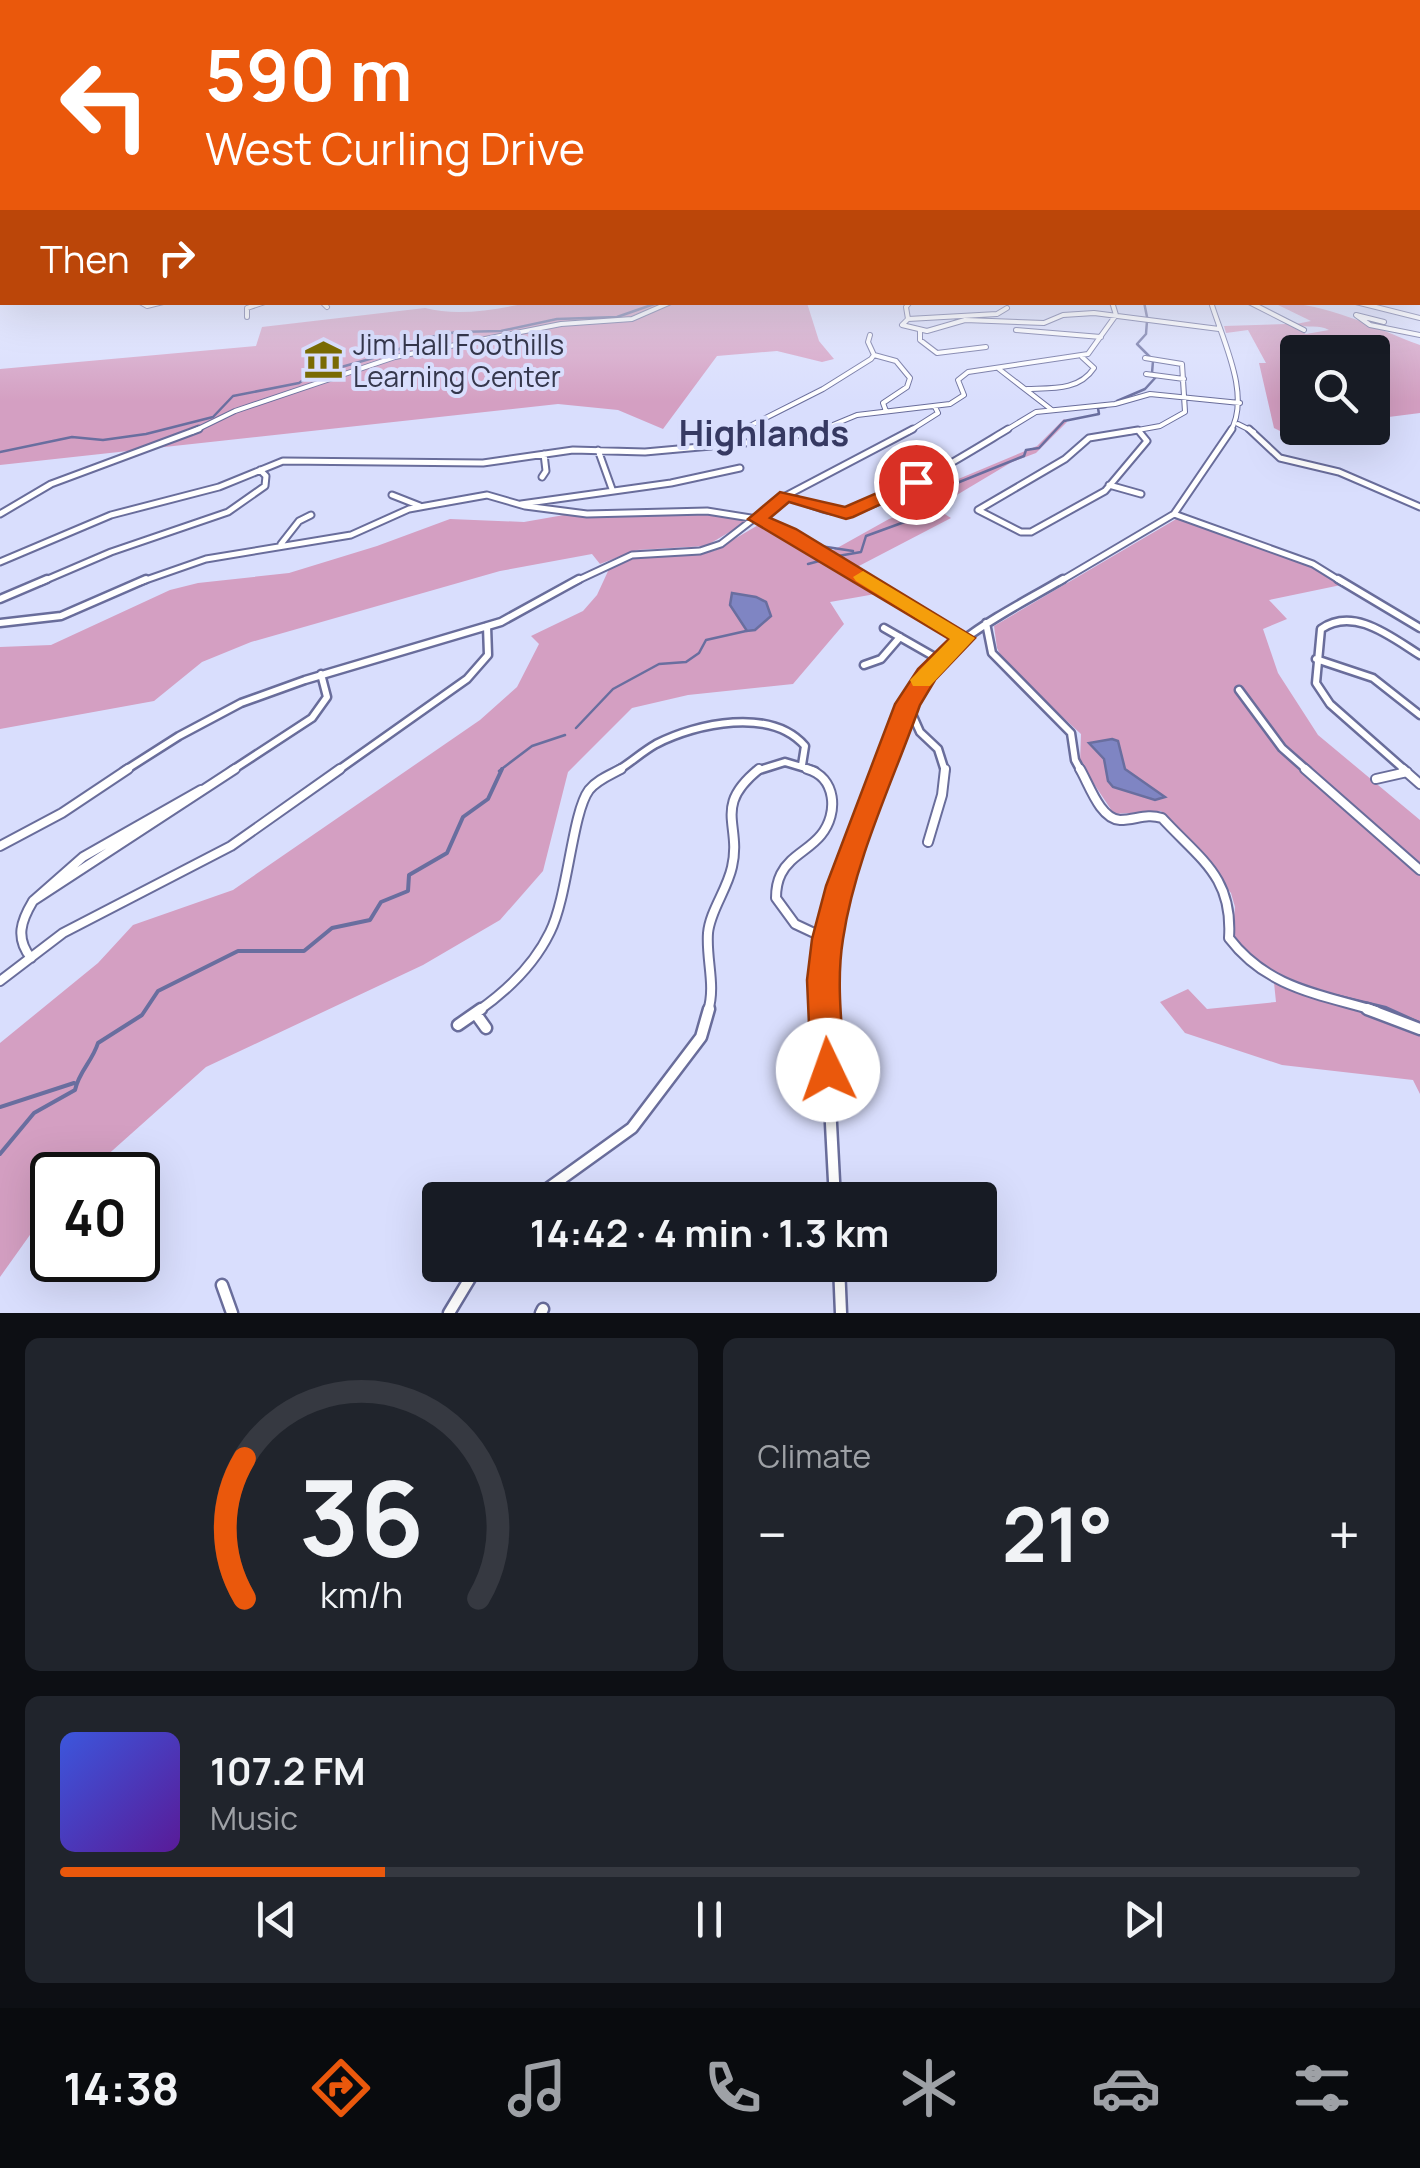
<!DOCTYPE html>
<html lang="en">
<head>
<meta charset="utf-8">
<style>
  body { margin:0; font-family:Manrope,sans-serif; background:#20242c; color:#f1f3f6; height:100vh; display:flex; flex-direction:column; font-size:38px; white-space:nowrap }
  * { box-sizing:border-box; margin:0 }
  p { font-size:32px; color:#9ea1a6 }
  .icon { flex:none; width:55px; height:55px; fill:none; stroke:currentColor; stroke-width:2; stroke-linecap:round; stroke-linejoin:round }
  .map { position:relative; height:1313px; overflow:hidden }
  .drawer { display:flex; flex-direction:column; gap:25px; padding:25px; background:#0d0f14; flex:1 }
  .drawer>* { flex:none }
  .guide { position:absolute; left:0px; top:0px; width:1420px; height:305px; box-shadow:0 10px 40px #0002; background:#ea580c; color:#fff; overflow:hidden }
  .fabs { position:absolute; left:1280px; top:335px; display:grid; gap:20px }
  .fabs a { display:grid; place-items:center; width:110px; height:110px; border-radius:10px; background:#171b24; box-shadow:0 10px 40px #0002; font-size:50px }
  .speed { position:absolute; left:30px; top:1152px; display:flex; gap:20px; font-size:50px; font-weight:700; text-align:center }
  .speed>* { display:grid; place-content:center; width:130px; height:130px; border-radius:50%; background:#171b24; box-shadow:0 10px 40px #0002; line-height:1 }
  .speed .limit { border:5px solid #111; border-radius:15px; background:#fff; color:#111 }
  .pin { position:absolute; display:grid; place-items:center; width:85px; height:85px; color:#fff; margin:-42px; border:5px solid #fff; border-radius:50%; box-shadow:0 2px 10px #0007 }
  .me { position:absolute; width:110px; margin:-55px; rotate:357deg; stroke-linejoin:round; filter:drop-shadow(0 0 8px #0008) }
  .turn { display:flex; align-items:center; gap:35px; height:210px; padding:0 40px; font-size:45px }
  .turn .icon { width:130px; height:130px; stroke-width:2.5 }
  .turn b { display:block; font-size:70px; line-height:85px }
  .then { display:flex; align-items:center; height:95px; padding:0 40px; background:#0003; gap:20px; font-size:38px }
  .big { font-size:75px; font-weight:700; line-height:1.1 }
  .drawer .widget { flex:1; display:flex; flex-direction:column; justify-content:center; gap:15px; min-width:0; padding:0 35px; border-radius:15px; background:#20242c }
  .drawer .dial { align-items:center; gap:0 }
  .dial svg { height:260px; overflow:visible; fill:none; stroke:#363941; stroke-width:7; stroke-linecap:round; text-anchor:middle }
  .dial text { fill:#f1f3f6; stroke:none }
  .song { display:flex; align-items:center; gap:30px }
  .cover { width:120px; height:120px; border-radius:15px; background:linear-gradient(135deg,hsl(230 70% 55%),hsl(270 70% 35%)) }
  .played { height:10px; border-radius:5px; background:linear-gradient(90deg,#ea580c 25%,#363941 25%) }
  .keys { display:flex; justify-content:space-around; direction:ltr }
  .heat { display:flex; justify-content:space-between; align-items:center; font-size:55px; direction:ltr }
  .drawer .tiles { flex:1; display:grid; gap:25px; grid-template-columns:1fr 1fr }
  .widget:last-child { grid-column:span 2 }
  .trip { position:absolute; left:422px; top:1182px; width:575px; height:100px; border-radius:10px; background:#171b24; box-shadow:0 10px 40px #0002; font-weight:700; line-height:100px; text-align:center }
  .menu { display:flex; height:160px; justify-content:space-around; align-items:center; background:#090b0e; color:#9ea1a6 }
  .menu .icon { width:70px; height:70px }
  .menu .active { color:#ea580c }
  .menu b { font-size:45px; color:#f1f3f6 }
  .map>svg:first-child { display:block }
  .green { fill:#d49fc2 }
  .water { fill:#7f85c3; stroke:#696e9f; stroke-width:2.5 }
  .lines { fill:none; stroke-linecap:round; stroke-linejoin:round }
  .stream-far1 { stroke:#696e9f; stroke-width:2.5 }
  .stream { stroke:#696e9f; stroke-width:4 }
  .minor-far4-casing { stroke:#696d9b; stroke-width:6 }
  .minor-far3-casing { stroke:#696d9b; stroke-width:9 }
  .minor-far2-casing { stroke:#696d9b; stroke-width:11 }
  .minor-far1-casing { stroke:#696d9b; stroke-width:12 }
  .minor-casing { stroke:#696d9b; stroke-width:15 }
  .minor-far4 { stroke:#fff; stroke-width:4 }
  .minor-far3 { stroke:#fff; stroke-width:5 }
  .minor-far2 { stroke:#fff; stroke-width:6 }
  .minor-far1 { stroke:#fff; stroke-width:8 }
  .minor { stroke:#fff; stroke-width:10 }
  .route { fill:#ea580c; stroke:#983908; stroke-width:2.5 }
  .slow { fill:#f59e0b }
  .labels { text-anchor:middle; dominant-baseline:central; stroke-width:8; stroke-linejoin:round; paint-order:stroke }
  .far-poi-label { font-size:28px; fill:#35374c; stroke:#d9defd; text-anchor:start }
  .far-district-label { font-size:35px; font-weight:bold; fill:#363962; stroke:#d9defd }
</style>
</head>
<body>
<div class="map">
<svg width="1420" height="1313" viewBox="0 0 1420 1313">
  <rect width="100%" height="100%" fill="#d9defd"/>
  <path class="green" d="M532,302L807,303L819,341L834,359L822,362L777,351L717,356L663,429L618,410L558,404L0,465V369L256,346L262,327L425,308C459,317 498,309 532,302Z
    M1274,303C1327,302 1371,327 1420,345V413L1373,419L1372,352H1298V428H1314L1282,432L1274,428L1259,363H1266L1248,330L1226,333L1224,326L1287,324L1306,334L1329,330C1319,324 1308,329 1296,324L1311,321Z
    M1064,419L1067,422L1036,453L1012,462L935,508L951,518L857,567L830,552L889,519L921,508L925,500L943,493L944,485L1037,446Z
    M701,513L748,521L706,546L637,550L600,564L592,554L500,571L251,642L202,662L154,701L0,729V647L51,645L170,590L198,583L289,573L377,546L450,519L524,522L564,515Z
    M1178,518L1299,560L1341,585L1269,600L1287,619L1263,629L1278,673L1318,735L1420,820V1094L1413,1080L1282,1065L1185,1033L1160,1002L1188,989L1207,1009L1276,1002L1273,973L1252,960L1232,936L1235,907L1231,893L1161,811L1114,814L1080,763L1081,734L1005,664L997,648L994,626Z
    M760,524L881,593L830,602L844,624L793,684L688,695L632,708L568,772L543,871L500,920L423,965L206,1067L85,1175H52V1204L0,1277V1043L98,963L133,925L233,890L480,720L517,687L539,644L531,636L583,611L597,595L609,569L635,558L714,551Z"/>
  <path class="water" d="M732,593L756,597L766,602L771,616L755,630L747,631L730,605Z
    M1112,739L1118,741L1125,769L1165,797L1155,800L1113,787L1108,781L1104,759L1089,743Z"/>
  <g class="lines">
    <path class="stream-far1" d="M1144,302L1147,317
      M1147,321L1146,334L1137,344L1150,357
      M1152,373L1153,361
      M313,375L391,353L420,339L456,332L501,331L557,319L617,317L660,302
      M1117,401L1145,389L1156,377
      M0,452L72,437L103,440L146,434L213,417L233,396L299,383L309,376
      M820,546L853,551
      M838,556L861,552L866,536L929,513L931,501L950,494L947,487L1024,456L1026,450L1039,448L1064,421L1099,414L1098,408L1106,407
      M808,564L823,560
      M576,728L613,689L659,664L686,662L699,653L706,640L746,631
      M499,771L532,746L565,735"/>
    <path class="stream" d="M1336,996L1386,1008L1419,1023
      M0,1107L74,1083
      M0,1154L34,1113L75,1090C79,1071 92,1062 98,1043L142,1015L158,991L238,951H304L332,928L370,920L381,902L408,891L409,875L447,853L463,817L488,799L502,769"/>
    <defs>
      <path id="minor-far4" d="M140,302L147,306L163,302
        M322,302L327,307
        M910,302L906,307L908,319L902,325L927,331L965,320L1044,323L1063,315L1094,313L1219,329
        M1112,302L1116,315
        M1211,302C1222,339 1252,396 1230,432
        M1249,302L1304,330
        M1356,302L1420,318
        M247,317V308L265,302
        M908,319L997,314L1007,308
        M1384,322L1356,315L1370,325L1420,335
        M1016,330L1101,337
        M920,331V340L937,353L986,347
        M874,355L896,361L910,378L907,387L883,403L886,411
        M999,369L1052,410
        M1146,374L1184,379
        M1027,389C1051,388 1079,391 1094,368L1082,357
        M1238,424L1254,432
        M1138,430L1160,426L1185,412L1182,364L1145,358
        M192,432L235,411L395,357L561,324L632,319L671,302
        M738,432L823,389L871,359L874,355L868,342L870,335
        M816,432L857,415L950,404L964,395L958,380L968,372L1088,354L1116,315
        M908,432L938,413L935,407
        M1003,432L1036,412L1115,404L1150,394L1240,403
        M1127,432L1138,430"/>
      <path id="minor-far3" d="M1249,429L1280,458L1339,472L1420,507
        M1138,430L1147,441L1105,491L1031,532H1021L978,510L1065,459L1089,438Z
        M736,441L739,429
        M598,450L612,489
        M542,477L546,471L544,454
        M1109,485L1141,494
        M392,495L420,506
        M787,496C806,502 827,514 847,512C879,509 976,448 1008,429
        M521,504L671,483L740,468
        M0,514L51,484L199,429
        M1174,514L1313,564L1342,582
        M281,544L299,521L311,515
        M0,562L111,515L219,487L283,461L483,463L573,450L645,452L777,440L822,429
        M41,582L111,552L228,512L265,486L266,476L260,470
        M140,582L206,559L351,535L409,509L487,495L525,506L587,514L707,511L757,519L869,582
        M574,582L632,555L700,551L721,544L778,500L913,429
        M1059,582L1174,514L1232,429"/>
      <path id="minor-far2" d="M864,579L963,638
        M1338,579L1420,628
        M0,599L47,579
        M0,623L61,616L146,579
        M986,623L992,653L1071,733L1075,760L1081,771
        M884,628L940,660
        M1316,659L1373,678L1420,715
        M864,665L881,659L900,637
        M1239,690L1282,748L1308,771
        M908,705L920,732L938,749L945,771
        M124,771L179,736L241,703L305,680L501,622L579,579
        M231,771L312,718L327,697L321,674
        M337,771L467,679L488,655L487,626
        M617,771C630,763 642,752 656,744C697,723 771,707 805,746L802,765
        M756,771L785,762L815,771
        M883,771C892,749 898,726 908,705C938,642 1006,613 1063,579
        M1406,771L1330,704L1316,683L1321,629C1354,606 1391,637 1420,655"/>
      <path id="minor-far1" d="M807,769C836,777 839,813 821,835C809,850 790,856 781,874C777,882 776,889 776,898L795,924L827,939
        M1080,769C1089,784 1100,819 1120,820C1136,820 1146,813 1162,818C1201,860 1233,877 1229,938C1267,988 1319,994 1376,1011
        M1305,769L1420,870
        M1403,769L1420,784
        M1376,779L1407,772
        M201,790L83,857L33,901L235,769
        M928,842L942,795L945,769
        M0,846L62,813L128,769
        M31,958C15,938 21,921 33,901
        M0,981L63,933L231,846L340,769
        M478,1011C508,990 534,965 550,932C568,896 572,813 589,790C597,780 610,775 621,769
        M708,1011C716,985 706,960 708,933C710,911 727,890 732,867C742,824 712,807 759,769
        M825,1011C820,925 855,848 884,769"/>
      <path id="minor" d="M825,1009L835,1200
        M1367,1009L1420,1029
        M476,1014L486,1028
        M458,1025L481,1009
        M532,1200L632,1128L701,1037L709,1009
        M839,1265L841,1313
        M222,1285L232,1313
        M449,1313L478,1265
        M541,1313L543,1309"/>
    </defs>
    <use href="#minor-far4" class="minor-far4-casing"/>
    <use href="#minor-far3" class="minor-far3-casing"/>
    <use href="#minor-far2" class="minor-far2-casing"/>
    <use href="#minor-far1" class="minor-far1-casing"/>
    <use href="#minor" class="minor-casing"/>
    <use href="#minor-far4" class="minor-far4"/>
    <use href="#minor-far3" class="minor-far3"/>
    <use href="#minor-far2" class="minor-far2"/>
    <use href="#minor-far1" class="minor-far1"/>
    <use href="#minor" class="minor"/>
  </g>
  <linearGradient id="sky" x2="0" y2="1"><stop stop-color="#7ea1d9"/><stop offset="0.54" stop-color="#eef0fe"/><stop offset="1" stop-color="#eef0fe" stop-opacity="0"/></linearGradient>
  <rect width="1420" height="402" fill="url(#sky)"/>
  <path class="route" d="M916,476L922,478V485L853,517L846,519L789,502L770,518L796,529L975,638L935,680L920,705C893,781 855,859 843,939C836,982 842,1027 845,1070L840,1082L828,1087L816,1082L811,1070L807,980L812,939L826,886L895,704L918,669L949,639L748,519L780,492L845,507Z"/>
  <path class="slow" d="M863,571L975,638L930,686H913L910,680L950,639L856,581L853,577Z"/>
  <defs>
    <symbol id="museum-bare" viewBox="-9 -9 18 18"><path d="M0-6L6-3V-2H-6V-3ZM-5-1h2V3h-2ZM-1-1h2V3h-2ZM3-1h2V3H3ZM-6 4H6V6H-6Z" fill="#7a6b03" stroke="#d9defd" stroke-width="2.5" paint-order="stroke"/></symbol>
  </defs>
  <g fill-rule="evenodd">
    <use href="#museum-bare" x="296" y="332" width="55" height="55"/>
  </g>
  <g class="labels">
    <g class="far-poi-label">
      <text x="353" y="344">Jim Hall Foothills<tspan x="353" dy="32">Learning Center</tspan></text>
    </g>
    <g class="far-district-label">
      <text x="764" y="433">Highlands</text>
    </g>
  </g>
</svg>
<div class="fabs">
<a><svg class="icon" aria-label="search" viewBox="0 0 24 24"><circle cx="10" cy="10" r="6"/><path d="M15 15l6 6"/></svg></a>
</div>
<div class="speed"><div class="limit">40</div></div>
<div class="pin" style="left:916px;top:482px;background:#d93025"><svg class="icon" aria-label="arrive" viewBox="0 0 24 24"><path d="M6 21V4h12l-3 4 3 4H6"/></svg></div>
<svg class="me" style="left:828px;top:1070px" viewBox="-20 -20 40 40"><circle r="19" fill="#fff"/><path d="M0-13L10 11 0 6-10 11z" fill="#ea580c"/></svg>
<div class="trip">14:42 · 4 min · 1.3 km</div>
<div class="guide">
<div class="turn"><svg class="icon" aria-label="left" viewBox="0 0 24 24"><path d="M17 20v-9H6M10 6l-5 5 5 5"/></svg><div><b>590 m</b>West Curling Drive</div></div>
<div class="then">Then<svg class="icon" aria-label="right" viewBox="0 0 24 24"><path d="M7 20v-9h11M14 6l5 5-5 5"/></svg></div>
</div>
</div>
<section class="drawer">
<div class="tiles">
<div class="widget dial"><svg viewBox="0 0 100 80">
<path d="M14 69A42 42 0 1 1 86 69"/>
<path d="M14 69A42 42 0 0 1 14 26" stroke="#ea580c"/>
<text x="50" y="56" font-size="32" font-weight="700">36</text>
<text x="50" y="72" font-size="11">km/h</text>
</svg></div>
<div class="widget"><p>Climate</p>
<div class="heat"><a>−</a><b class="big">21°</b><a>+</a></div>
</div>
<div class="widget">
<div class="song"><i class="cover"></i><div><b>107.2 FM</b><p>Music</p></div></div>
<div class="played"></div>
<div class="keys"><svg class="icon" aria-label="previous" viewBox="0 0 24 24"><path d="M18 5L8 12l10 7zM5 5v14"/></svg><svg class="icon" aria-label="pause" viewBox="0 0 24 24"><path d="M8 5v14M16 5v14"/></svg><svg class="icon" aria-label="next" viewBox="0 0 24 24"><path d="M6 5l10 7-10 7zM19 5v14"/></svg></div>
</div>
</div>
</section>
<nav class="menu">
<b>14:38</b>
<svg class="icon active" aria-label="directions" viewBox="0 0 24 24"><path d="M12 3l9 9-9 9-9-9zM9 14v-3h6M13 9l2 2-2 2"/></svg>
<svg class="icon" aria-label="music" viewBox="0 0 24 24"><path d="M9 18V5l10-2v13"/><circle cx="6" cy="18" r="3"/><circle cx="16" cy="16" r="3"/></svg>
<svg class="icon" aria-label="phone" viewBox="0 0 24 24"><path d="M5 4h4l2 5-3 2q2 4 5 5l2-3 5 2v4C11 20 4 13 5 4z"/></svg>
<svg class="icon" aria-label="climate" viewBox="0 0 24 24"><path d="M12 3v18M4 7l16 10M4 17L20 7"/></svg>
<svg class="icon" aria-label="car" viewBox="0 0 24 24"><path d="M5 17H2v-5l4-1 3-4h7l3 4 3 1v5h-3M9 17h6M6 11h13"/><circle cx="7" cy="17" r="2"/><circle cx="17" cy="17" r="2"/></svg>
<svg class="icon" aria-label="filters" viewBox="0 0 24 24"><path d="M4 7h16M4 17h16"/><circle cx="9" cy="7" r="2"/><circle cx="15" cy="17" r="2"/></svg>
</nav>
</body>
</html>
